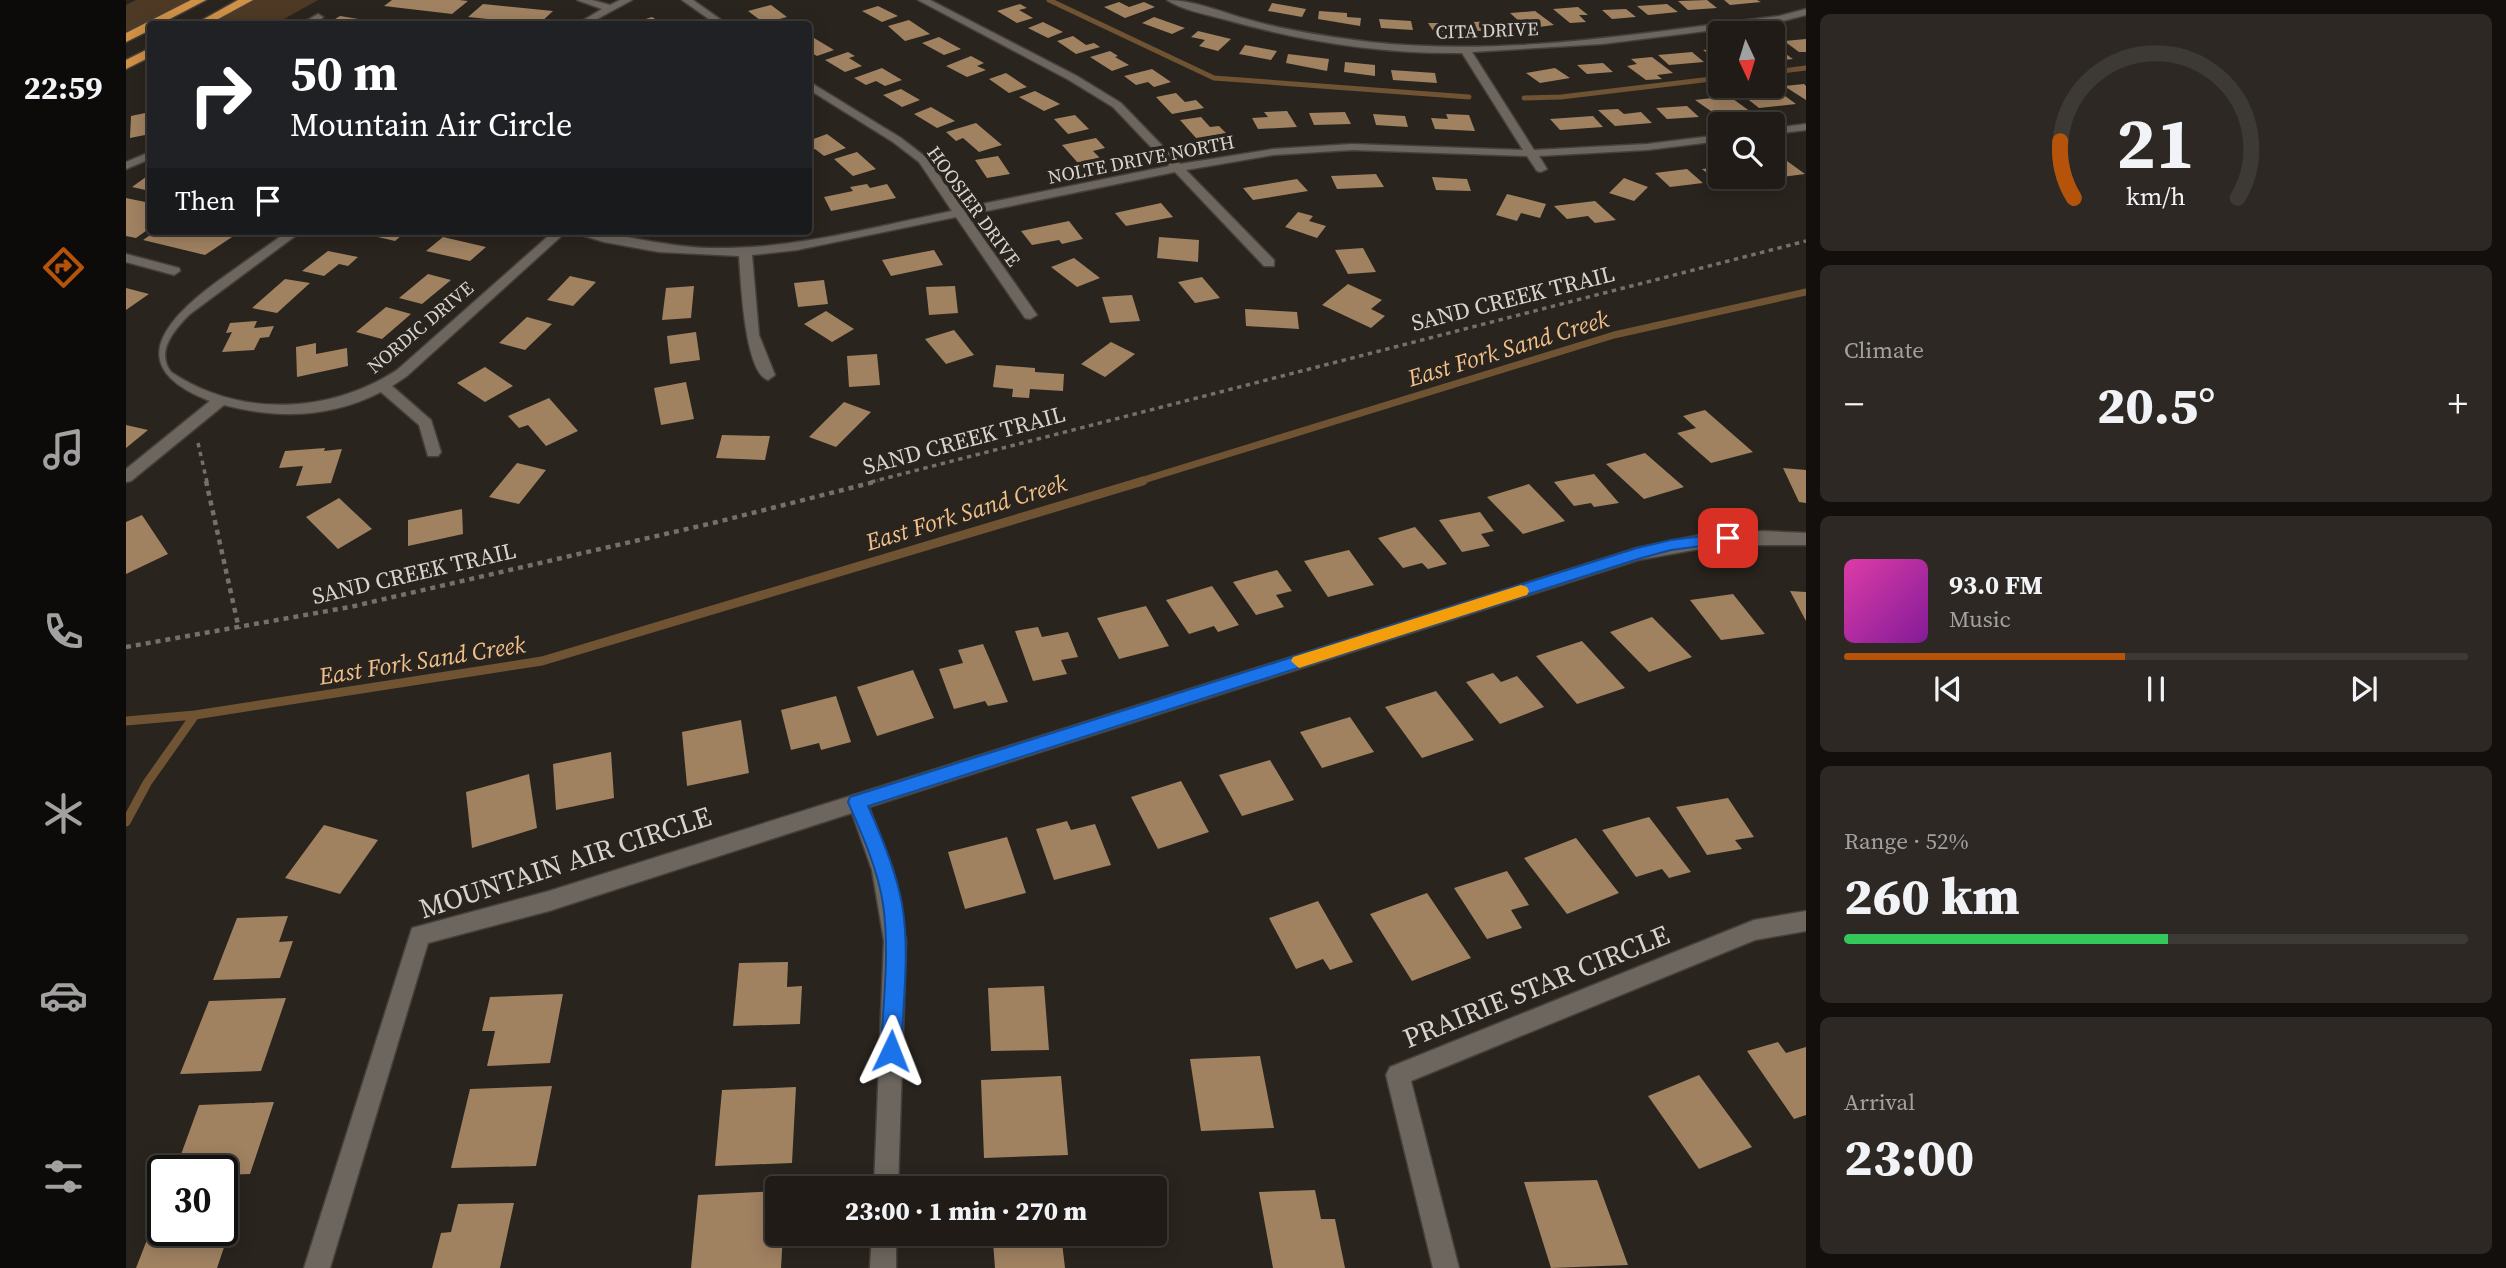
<!DOCTYPE html>
<html lang="en">
<head>
<meta charset="utf-8">
<style>
  body { margin:0; font-family:"Source Serif 4",serif; background:#2d2823; color:#f1f3f6; height:100vh; display:flex; flex-direction:column; font-size:26px; white-space:nowrap }
  * { box-sizing:border-box; margin:0 }
  p { font-size:23px; color:#a2a1a1 }
  .icon { flex:none; width:38px; height:38px; fill:none; stroke:currentColor; stroke-width:2; stroke-linecap:round; stroke-linejoin:round }
  .map { position:relative; flex:1; overflow:hidden }
  .side { display:flex; flex-direction:column; gap:14px; padding:14px; background:#120f0c; width:700px }
  .side>* { flex:none }
  .guide { position:absolute; left:21px; top:21px; width:665px; height:214px; border-radius:7px; box-shadow:0 4px 18px #0003,0 0 0 2px #3d3935; background:#202124; color:#fff; overflow:hidden }
  .needle { width:46px; rotate:176deg }
  .fabs { position:absolute; left:1582px; top:21px; display:grid; gap:14px }
  .fabs a { display:grid; place-items:center; width:77px; height:77px; border-radius:7px; background:#201b16; box-shadow:0 4px 18px #0003,0 0 0 2px #3d3935; font-size:35px }
  .speed { position:absolute; left:21px; top:1155px; display:flex; gap:14px; font-size:35px; font-weight:700; text-align:center }
  .speed>* { display:grid; place-content:center; width:91px; height:91px; border-radius:50%; background:#201b16; box-shadow:0 4px 18px #0003,0 0 0 2px #3d3935; line-height:1 }
  .speed .limit { border:4px solid #111; border-radius:10px; background:#fff; color:#111 }
  .pin { position:absolute; display:grid; place-items:center; width:60px; height:60px; color:#fff; margin:-30px; border-radius:14px; box-shadow:0 4px 10px #0006 }
  .me { position:absolute; width:77px; margin:-38px; rotate:2deg; stroke-linejoin:round; filter:drop-shadow(0 0 5px #0008) }
  .turn { display:flex; align-items:center; gap:24px; height:147px; padding:0 28px; font-size:32px }
  .turn .icon { width:91px; height:91px; stroke-width:2.5 }
  .turn b { display:block; font-size:49px; line-height:60px }
  .then { display:flex; align-items:center; height:66px; padding:0 28px; background:#0003; gap:14px; font-size:26px }
  .big { font-size:52px; font-weight:800; line-height:1.1 }
  .side .tile { flex:1; display:flex; flex-direction:column; justify-content:center; gap:10px; min-width:0; padding:0 24px; border-radius:10px; background:#2d2823 }
  .side .dial { align-items:center; gap:0 }
  .dial svg { height:182px; overflow:visible; fill:none; stroke:#3d3935; stroke-width:7; stroke-linecap:round; text-anchor:middle }
  .dial text { fill:#f1f3f6; stroke:none }
  .song { display:flex; align-items:center; gap:21px }
  .cover { width:84px; height:84px; border-radius:10px; background:linear-gradient(135deg,hsl(320 70% 55%),hsl(290 70% 35%)) }
  .played { height:7px; border-radius:4px; background:linear-gradient(90deg,#b45309 45%,#3d3935 45%) }
  .keys { display:flex; justify-content:space-around; direction:ltr }
  .heat { display:flex; justify-content:space-between; align-items:center; font-size:38px; direction:ltr }
  .charge { height:10px; border-radius:5px; background:linear-gradient(90deg,#34c759 52%,#3d3935 0) }
  .trip { position:absolute; left:639px; top:1176px; width:402px; height:70px; border-radius:7px; background:#201b16; box-shadow:0 4px 18px #0003,0 0 0 2px #3d3935; font-weight:800; line-height:70px; text-align:center }
  main { display:flex; flex:1; min-height:0 }
  .tab-bar { display:flex; flex-direction:column; width:126px; justify-content:space-around; align-items:center; background:#0d0b09; color:#a2a1a1 }
  .tab-bar .icon { width:49px; height:49px }
  .tab-bar .current { color:#b45309 }
  .tab-bar b { font-size:32px; color:#f1f3f6 }
  .map>svg:first-child { display:block }
  .green { fill:#4e3a24 }
  .lines { fill:none; stroke-linecap:round; stroke-linejoin:round }
  .stream-far2 { stroke:#6f5333; stroke-width:5 }
  .stream-far1 { stroke:#6f5333; stroke-width:7 }
  .stream { stroke:#6f5333; stroke-width:9 }
  .building { fill:#a08261 }
  .minor-casing { stroke:#46403c; stroke-width:3 }
  .highway-casing { stroke:#46403c; stroke-width:3 }
  .path-far1 { stroke:#75706b; stroke-width:3.5; stroke-dasharray:4.5 4.5; stroke-linecap:butt }
  .path { stroke:#75706b; stroke-width:4.5; stroke-dasharray:5 5; stroke-linecap:butt }
  .minor { fill:#6d665e; fill-rule:evenodd }
  .highway { fill:#d09045; fill-rule:evenodd }
  .route { fill:#1a73e8; stroke:#114b97; stroke-width:2 }
  .slow { fill:#f59e0b }
  .labels { text-anchor:middle; dominant-baseline:central; stroke-width:7; stroke-linejoin:round; paint-order:stroke }
  .far-street-label { font-size:19px; fill:#d7d3cf; stroke:#2a241e }
  .street-label { font-size:23px; fill:#d7d3cf; stroke:#2a241e }
  .water-label { font-size:24px; font-style:italic; fill:#f2c08a; stroke:#2a241e }
  .near-street-label { font-size:28px; fill:#d7d3cf; stroke:#2a241e }
</style>
</head>
<body>
<main>
<nav class="tab-bar">
<b>22:59</b>
<svg class="icon current" aria-label="directions" viewBox="0 0 24 24"><path d="M12 3l9 9-9 9-9-9zM9 14v-3h6M13 9l2 2-2 2"/></svg>
<svg class="icon" aria-label="music" viewBox="0 0 24 24"><path d="M9 18V5l10-2v13"/><circle cx="6" cy="18" r="3"/><circle cx="16" cy="16" r="3"/></svg>
<svg class="icon" aria-label="phone" viewBox="0 0 24 24"><path d="M5 4h4l2 5-3 2q2 4 5 5l2-3 5 2v4C11 20 4 13 5 4z"/></svg>
<svg class="icon" aria-label="climate" viewBox="0 0 24 24"><path d="M12 3v18M4 7l16 10M4 17L20 7"/></svg>
<svg class="icon" aria-label="car" viewBox="0 0 24 24"><path d="M5 17H2v-5l4-1 3-4h7l3 4 3 1v5h-3M9 17h6M6 11h13"/><circle cx="7" cy="17" r="2"/><circle cx="17" cy="17" r="2"/></svg>
<svg class="icon" aria-label="filters" viewBox="0 0 24 24"><path d="M4 7h16M4 17h16"/><circle cx="9" cy="7" r="2"/><circle cx="15" cy="17" r="2"/></svg>
</nav>
<div class="map">
<svg width="1680" height="1268" viewBox="0 0 1680 1268">
  <rect width="100%" height="100%" fill="#2a241e"/>
  <path class="green" d="M10,0H74L0,38V5Z
    M120,0H192L149,24H75Z"/>
  <g class="lines">
    <path class="stream-far2" d="M923,0L1088,78L1343,97
      M1647,72L1680,68
      M1398,98L1435,97L1594,78"/>
    <path class="stream-far1" d="M1011,482L1488,335L1680,292"/>
    <path class="stream" d="M0,721L69,715L416,661L1017,481
      M0,822L21,783L69,715"/>
  </g>
  <path class="building" d="M266,0H333L342,1L326,14L258,6Z
    M1581,0L1591,8L1562,10L1552,1Z
    M1598,0H1631L1635,2L1604,5Z
    M993,2L1003,7L1018,2L1029,7L999,18L978,7Z
    M1146,3L1180,9L1176,17L1142,11Z
    M357,4L427,11L413,24L342,17Z
    M894,4L901,8L893,10L907,18L891,23L871,11Z
    M1541,4L1552,12L1522,15L1511,6Z
    M645,5L661,17L638,23L622,11Z
    M752,6L772,16L756,22L736,11Z
    M1452,7L1462,15H1453L1460,22L1444,23L1427,9Z
    M1500,9L1510,17L1486,19L1476,10Z
    M1193,11L1221,13V17L1235,18L1234,26L1192,19Z
    M1409,11L1428,25L1413,27L1406,22L1395,23L1384,13Z
    M214,16L257,23V24H201Z
    M526,17L537,24H504Z
    M1028,17L1059,28L1046,34L1016,23Z
    M1253,19L1285,21L1287,30L1255,28Z
    M783,20L804,34L779,41L762,26Z
    M1377,21L1385,30L1351,31L1344,22Z
    M917,22L937,32L922,38L902,28Z
    M1302,23H1331L1337,32H1308Z
    M1072,31L1105,39L1092,51L1073,46L1079,40L1065,37Z
    M947,36L960,45L968,43L974,47L950,54L931,41Z
    M813,37L835,49L818,55L796,43Z
    M688,38L708,50L691,56L682,51V40Z
    M1680,39V52H1673L1658,41Z
    M1119,45L1151,51L1145,60L1113,54Z
    M1647,45L1667,59L1647,61Z
    M1594,48V60H1591L1577,50Z
    M984,51L992,56L989,57L1003,65L986,71L964,57Z
    M722,52L729,56L723,58L736,66L719,72L699,60Z
    M1566,52L1578,62L1543,65L1532,55Z
    M1162,54L1203,59L1201,71L1160,63Z
    M845,56L858,63L851,66L860,70L841,77L820,66Z
    M1526,57L1547,73L1531,75L1536,79L1520,80L1501,66L1511,64L1505,59Z
    M1219,62L1249,65V76L1218,72Z
    M1477,63L1487,72L1461,74L1451,65Z
    M756,68L776,80L759,86L750,81L740,85L728,78Z
    M1429,68L1444,78L1414,83L1400,73Z
    M1026,69L1045,82L1028,87L1022,82L1010,85L998,76Z
    M1265,70L1309,73L1311,83L1267,80Z
    M880,73L901,87L883,93L863,79Z
    M1678,84L1680,86V100L1658,86Z
    M775,89L794,100L776,107L757,95Z
    M909,91L934,104L918,111L893,97Z
    M1050,93L1059,102L1070,100L1078,108L1046,114L1030,97Z
    M1655,93L1670,104L1633,108L1619,97Z
    M1603,96L1625,112L1592,116L1569,100Z
    M1561,106L1573,117L1541,119L1530,108Z
    M805,107L829,121L811,128L788,114Z
    M1492,109L1498,114L1515,112L1526,123L1489,126L1472,110Z
    M1161,111L1171,127L1132,129L1126,118L1142,117L1138,112Z
    M24,112V134L4,138L5,116Z
    M1219,112L1225,124L1188,125L1183,113Z
    M1247,114L1279,116L1282,127L1250,125Z
    M1320,114L1343,115L1349,131L1309,129L1305,118L1322,119Z
    M949,115L963,129L942,134L928,119Z
    M1467,116L1477,127L1434,130L1424,119Z
    M1075,117L1084,127L1093,126L1100,133L1070,138L1054,120Z
    M850,123L876,145L853,152L837,138L830,141L820,132Z
    M701,134L720,148L698,156L689,149L682,151V141Z
    M970,138L979,148L967,151L974,158L952,163L936,145Z
    M731,152L750,169L727,176L708,159Z
    M872,156L884,174L861,178L849,160Z
    M1661,161L1679,174L1647,178V163Z
    M1594,167V177H1629L1636,182L1598,187L1576,169Z
    M1561,169L1577,183L1544,187L1529,173Z
    M24,174V191L6,187Z
    M1250,174L1258,187L1211,189L1205,176Z
    M1306,177L1341,179L1345,191L1310,190Z
    M1498,178L1522,187L1508,201L1483,193Z
    M1171,179L1182,191L1127,200L1117,188Z
    M741,184L744,188L761,184L770,198L705,211L698,197L727,191L724,187Z
    M1381,194L1420,204L1414,218L1395,213L1391,221L1370,215Z
    M0,198L24,203V228L10,238L0,236Z
    M1469,201L1490,220L1469,223L1462,216L1441,219L1428,206Z
    M1035,203L1047,217L1000,226L989,213Z
    M1172,212L1187,216L1183,221L1200,226L1191,238L1159,227Z
    M943,221L957,239L936,244L933,240L906,245L895,231Z
    M30,231H115L79,255L17,240Z
    M226,231H281L269,241Z
    M317,237L360,247L344,261L300,251Z
    M1033,237L1073,240L1072,262L1031,258Z
    M1237,248L1250,272L1222,274L1209,250Z
    M808,250L817,265L765,276L756,260Z
    M202,251L232,257L222,266L213,264L198,276L176,271Z
    M948,258L974,278L951,287L925,267Z
    M302,274L325,280L296,304L273,298Z
    M444,276L470,282L447,306L421,300Z
    M1076,277L1094,298L1069,303L1052,282Z
    M159,279L184,283L151,313L126,308Z
    M698,280L702,304L672,307L668,283Z
    M1222,284L1256,300L1245,309L1259,316L1245,328L1196,305Z
    M568,286L565,318L536,320L540,288Z
    M829,286L832,313L803,315L800,287Z
    M0,288L23,294L0,310Z
    M1006,295L1014,321L984,323L976,297Z
    M260,307L285,314L256,339L230,332Z
    M1119,309L1171,312L1173,329L1120,326Z
    M700,311L728,329L706,342L678,324Z
    M401,317L426,324L399,350L373,343Z
    M131,321L128,328L148,326L143,337L134,338L128,350L96,352L106,332L100,333L104,323Z
    M828,330L848,355L820,364L799,339Z
    M570,332L574,360L544,364L541,336Z
    M985,342L1009,354L979,377L955,364Z
    M190,343V354L221,348L222,366L171,377L170,347Z
    M751,354L754,385L723,387L721,356Z
    M870,365L909,368V372L938,374L937,391L904,389L903,398L886,397L887,389L867,387Z
    M359,367L387,386L359,402L331,383Z
    M560,382L568,419L535,425L528,388Z
    M423,398L452,431L420,446L402,425L393,428L382,416Z
    M718,402L745,412L710,447L683,437Z
    M1579,410L1627,452L1585,463L1551,433L1570,428L1557,416Z
    M0,425L22,430L0,448Z
    M596,435L644,436L639,460L590,458Z
    M199,448L198,451L216,449L205,483L170,486L177,466L153,468L159,451Z
    M1519,453L1558,487L1518,499L1480,464Z
    M391,463L420,470L393,504L363,497Z
    M1657,468L1680,470V503L1673,502Z
    M1468,474L1493,503L1468,507L1465,503L1448,506L1428,482Z
    M1403,484L1439,521L1397,534L1361,497Z
    M213,498L246,529L212,549L180,517Z
    M336,509L337,534L282,546V520Z
    M1354,512L1368,531L1355,534L1364,546L1336,552L1313,520Z
    M16,515L42,554L0,574V522Z
    M1289,527L1321,564L1302,569L1296,563L1277,568L1252,538Z
    M1223,550L1248,585L1202,597L1178,561Z
    M1151,570L1166,591L1150,595L1158,607L1130,615L1107,582Z
    M1086,586L1113,625L1092,632L1088,626L1063,634L1040,600Z
    M1664,591L1680,592V621Z
    M1607,594L1639,634L1595,640L1564,600Z
    M1020,606L1043,646L993,659L971,618Z
    M1526,617L1566,657L1523,672L1484,632Z
    M912,627L916,637L942,632L952,657L935,660L941,674L907,681L889,631Z
    M1456,641L1499,688L1451,704L1410,656Z
    M857,644L882,702L862,706L859,701L828,709L813,669L837,663L832,650Z
    M787,670L808,718L751,736L731,687Z
    M1367,673L1375,682L1391,676L1418,707L1374,724L1340,682Z
    M1310,691L1348,740L1296,758L1259,707Z
    M710,696L725,742L695,750L693,743L665,750L655,710Z
    M1224,717L1248,752L1196,768L1174,732Z
    M615,720L623,773L561,786L556,732Z
    M485,752L488,798L430,810L427,764Z
    M1144,760L1168,800L1116,816L1093,775Z
    M403,774L411,828L346,848L340,792Z
    M1055,781L1083,832L1032,849L1005,797Z
    M1602,798L1628,837L1609,840L1616,849L1581,855L1550,807Z
    M1523,817L1565,872L1543,878L1536,869L1510,877L1476,830Z
    M941,821L945,830L969,824L985,865L928,880L910,829Z
    M198,825L252,840L214,894L159,878Z
    M881,837L900,893L839,909L822,852Z
    M1450,838L1493,893L1441,914L1398,858Z
    M1381,871L1403,905L1385,910L1396,928L1361,939L1328,888Z
    M1301,893L1345,958L1286,981L1244,914Z
    M1192,901L1227,962L1204,970L1197,959L1170,969L1143,918Z
    M162,916L153,942L167,941L154,978L87,980L111,918Z
    M662,962L661,987L676,986L674,1024L607,1026L613,963Z
    M918,986L923,1050L865,1051L862,988Z
    M437,994L424,1063L361,1066L369,1031H356L364,997Z
    M160,998L135,1071L54,1074L83,1001Z
    M1652,1042L1660,1053L1680,1047V1115L1668,1119L1621,1051Z
    M1134,1056L1148,1128L1075,1131L1064,1059Z
    M1573,1075L1626,1147L1573,1169L1522,1096Z
    M935,1076L942,1155L858,1158L855,1080Z
    M426,1086L410,1166L325,1168L344,1089Z
    M670,1087L666,1163L589,1166L596,1090Z
    M148,1102L124,1174L96,1175V1171H49L73,1105Z
    M1471,1180L1502,1265L1425,1268L1398,1182Z
    M1189,1190L1195,1219H1209L1219,1268H1147L1133,1192Z
    M651,1191V1234H657L655,1268H565L572,1195Z
    M388,1203L374,1268H306L315,1233L325,1232L332,1204Z
    M96,1206H112L91,1268H10L33,1209L37,1208V1230H96Z
    M854,1234H935L939,1268H869L867,1242H854Z"/>
  <g class="lines">
    <defs>
      <path id="minor" d="M451,0H466L484,5L494,0H506L462,24H451L476,9Z
        M556,0H567L601,24H590Z
        M792,0H804L951,76L995,103L1054,164L1147,149L1226,144L1397,150L1336,53C1255,54 1174,41 1097,19C1079,14 1056,10 1041,0C1069,0 1097,13 1124,20C1163,31 1204,37 1244,42C1381,57 1517,33 1653,16L1680,9V15L1653,22L1476,44L1346,52L1408,150L1521,144L1594,135V141L1521,150L1413,156L1421,169L1415,172L1411,171L1401,156L1226,150L1147,155L1060,170L1148,260V266H1138L1049,172L841,215L911,315L904,319L899,318L830,217L671,250L626,255L633,335L649,375L642,380C618,372 615,279 613,256L533,252L478,242L442,231C489,231 536,247 584,248C666,250 747,227 826,211L793,162L767,142L682,89V81L775,138L801,158L836,208L1043,166L987,107L943,80Z
        M192,14L197,17C191,24 183,25 175,24Z
        M1680,124V130L1647,134V128Z
        M24,152V159L0,169V162Z
        M162,231H176L64,314C49,329 29,351 45,372C114,418 203,414 271,370L428,231H441L281,376L266,386L305,420L315,452L312,456H302L293,425L255,392C204,418 153,419 98,405L5,481L0,482V469L84,401C0,369 33,324 92,281C115,264 139,248 162,231Z
        M0,254L53,268L54,271L48,275L0,262Z
        M1637,531L1680,533V545H1595L1512,560L743,807L767,870L780,941L772,1188H748L758,941L746,870L726,813L423,911L302,943L204,1268H178L286,928L423,891L1511,548L1574,535Z
        M1680,911V931L1629,940L1285,1081L1333,1268H1307L1260,1075L1264,1067L1628,920Z
        M746,1234H770V1268H744Z"/>
      <path id="highway" d="M65,0H80L34,24H24V30L0,42V33Z
        M112,0H127L83,24H69Z
        M24,48V57L0,69V60Z"/>
    </defs>
    <use href="#minor" class="minor-casing"/>
    <use href="#highway" class="highway-casing"/>
    <path class="path-far1" d="M72,443L81,482
      M745,482L1680,241"/>
    <path class="path" d="M80,481L113,629
      M0,647L224,607L591,522L752,481"/>
    <use href="#minor" class="minor"/>
    <use href="#highway" class="highway"/>
  </g>
  <path class="route" d="M1602,533L1607,534L1609,538L1607,542L1545,550L1512,559L742,806C756,837 770,871 776,904C784,951 777,1003 775,1051L772,1058L765,1061L758,1058L755,1051C757,1003 764,952 757,904C752,870 736,834 722,802L724,797L1511,548L1545,540Z"/>
  <path class="slow" d="M1395,585L1401,587L1403,591L1401,595L1173,668L1165,661L1167,657Z"/>
  <g class="labels">
    <g class="far-street-label">
      <text transform="translate(1361 30) rotate(-2)">CITA DRIVE</text>
      <text transform="translate(1015 159) rotate(-11)">NOLTE DRIVE NORTH</text>
      <text transform="translate(848 206) rotate(54)">HOOSIER DRIVE</text>
      <text transform="translate(294 327) rotate(-40)">NORDIC DRIVE</text>
    </g>
    <g class="street-label">
      <text transform="translate(1387 298) rotate(-14)">SAND CREEK TRAIL</text>
      <text transform="translate(838 440) rotate(-15)">SAND CREEK TRAIL</text>
      <text transform="translate(288 573) rotate(-13)">SAND CREEK TRAIL</text>
    </g>
    <g class="water-label">
      <text transform="translate(1382 348) rotate(-17)">East Fork Sand Creek</text>
      <text transform="translate(840 512) rotate(-17)">East Fork Sand Creek</text>
      <text transform="translate(296 660) rotate(-9)">East Fork Sand Creek</text>
    </g>
    <g class="near-street-label">
      <text transform="translate(439 862) rotate(-18)">MOUNTAIN AIR CIRCLE</text>
      <text transform="translate(1410 986) rotate(-22)">PRAIRIE STAR CIRCLE</text>
    </g>
  </g>
</svg>
<div class="fabs">
<a><svg class="needle" viewBox="-14 -14 28 28"><path d="M0-13l5 13h-10z" fill="#e53935"/><path d="M0 13l5-13h-10z" fill="#a2a1a1"/></svg></a>
<a><svg class="icon" aria-label="search" viewBox="0 0 24 24"><circle cx="10" cy="10" r="6"/><path d="M15 15l6 6"/></svg></a>
</div>
<div class="speed"><div class="limit">30</div></div>
<div class="pin" style="left:1602px;top:538px;background:#d93025"><svg class="icon" aria-label="arrive" viewBox="0 0 24 24"><path d="M6 21V4h12l-3 4 3 4H6"/></svg></div>
<svg class="me" style="left:765px;top:1051px" viewBox="-20 -20 40 40"><path d="M0-17L14 15 0 8-14 15z" fill="#1a73e8" stroke="#fff" stroke-width="4"/></svg>
<div class="trip">23:00 · 1 min · 270 m</div>
<div class="guide">
<div class="turn"><svg class="icon" aria-label="right" viewBox="0 0 24 24"><path d="M7 20v-9h11M14 6l5 5-5 5"/></svg><div><b>50 m</b>Mountain Air Circle</div></div>
<div class="then">Then<svg class="icon" aria-label="arrive" viewBox="0 0 24 24"><path d="M6 21V4h12l-3 4 3 4H6"/></svg></div>
</div>
</div>
<section class="side">
<div class="tile dial"><svg viewBox="0 0 100 80">
<path d="M14 69A42 42 0 1 1 86 69"/>
<path d="M14 69A42 42 0 0 1 8 44" stroke="#b45309"/>
<text x="50" y="56" font-size="32" font-weight="700">21</text>
<text x="50" y="72" font-size="11">km/h</text>
</svg></div>
<div class="tile"><p>Climate</p>
<div class="heat"><a>−</a><b class="big">20.5°</b><a>+</a></div>
</div>
<div class="tile">
<div class="song"><i class="cover"></i><div><b>93.0 FM</b><p>Music</p></div></div>
<div class="played"></div>
<div class="keys"><svg class="icon" aria-label="previous" viewBox="0 0 24 24"><path d="M18 5L8 12l10 7zM5 5v14"/></svg><svg class="icon" aria-label="pause" viewBox="0 0 24 24"><path d="M8 5v14M16 5v14"/></svg><svg class="icon" aria-label="next" viewBox="0 0 24 24"><path d="M6 5l10 7-10 7zM19 5v14"/></svg></div>
</div>
<div class="tile"><p>Range · 52%</p><b class="big">260 km</b><div class="charge"></div></div>
<div class="tile"><p>Arrival</p><b class="big">23:00</b></div>
</section>
</main>
</body>
</html>
